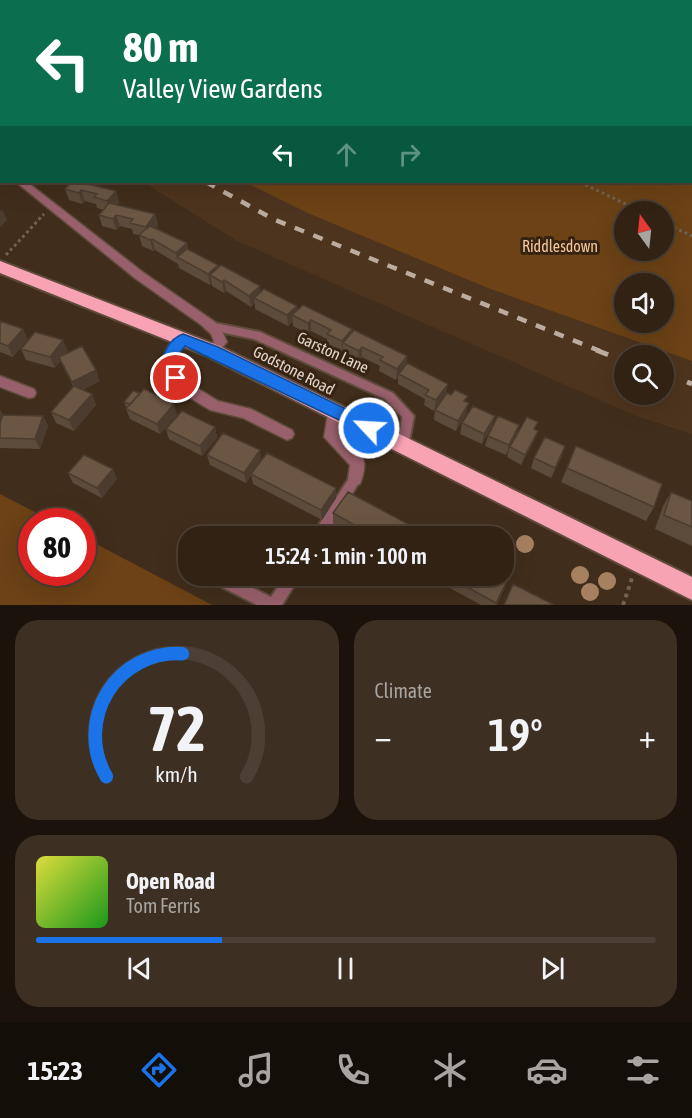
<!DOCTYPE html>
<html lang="en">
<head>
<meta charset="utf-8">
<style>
  body { margin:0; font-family:"Asap Condensed",sans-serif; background:#3d2f22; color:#f1f3f6; height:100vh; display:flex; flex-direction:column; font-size:22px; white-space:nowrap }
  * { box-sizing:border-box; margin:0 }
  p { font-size:20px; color:#a8a4a0 }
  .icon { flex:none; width:33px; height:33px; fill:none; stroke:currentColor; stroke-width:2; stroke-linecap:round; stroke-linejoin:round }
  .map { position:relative; height:605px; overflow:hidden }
  .sheet { display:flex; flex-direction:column; gap:15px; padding:15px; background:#1b130b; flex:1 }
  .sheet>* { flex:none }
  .banner { position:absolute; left:0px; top:0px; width:693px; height:183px; box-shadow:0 6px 24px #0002,0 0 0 2px #4c3f34; background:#0b6e4f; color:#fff; overflow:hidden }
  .needle { width:39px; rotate:345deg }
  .fabs { position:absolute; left:614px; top:201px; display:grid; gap:12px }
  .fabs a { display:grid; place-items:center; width:60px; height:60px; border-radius:50%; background:#312214; box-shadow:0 6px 24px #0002,0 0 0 2px #4c3f34; font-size:30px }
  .speed { position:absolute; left:18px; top:508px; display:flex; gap:12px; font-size:30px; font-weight:700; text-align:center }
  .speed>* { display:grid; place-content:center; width:78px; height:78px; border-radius:50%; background:#312214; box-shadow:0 6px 24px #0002,0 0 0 2px #4c3f34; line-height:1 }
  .speed .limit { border:9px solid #d22; background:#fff; color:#111 }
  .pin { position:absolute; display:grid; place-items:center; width:51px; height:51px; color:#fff; margin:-26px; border:3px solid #fff; border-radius:50%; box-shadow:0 2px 6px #0007 }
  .me { position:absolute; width:66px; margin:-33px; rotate:295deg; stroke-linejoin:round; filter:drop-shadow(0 0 4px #0008) }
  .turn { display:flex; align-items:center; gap:21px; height:126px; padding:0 24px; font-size:27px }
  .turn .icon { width:78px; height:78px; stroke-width:2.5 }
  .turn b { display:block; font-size:42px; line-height:51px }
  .lanes { display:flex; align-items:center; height:57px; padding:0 24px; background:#0003; justify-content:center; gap:30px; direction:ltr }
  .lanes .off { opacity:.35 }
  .big { font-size:45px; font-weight:600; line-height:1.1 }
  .sheet .widget { flex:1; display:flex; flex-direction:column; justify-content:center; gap:9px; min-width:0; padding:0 21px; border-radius:24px; background:#3d2f22 }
  .sheet .dial { align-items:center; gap:0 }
  .dial svg { height:156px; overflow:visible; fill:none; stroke:#4c3f34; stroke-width:7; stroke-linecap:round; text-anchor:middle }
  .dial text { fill:#f1f3f6; stroke:none }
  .song { display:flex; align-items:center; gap:18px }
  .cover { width:72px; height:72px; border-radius:9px; background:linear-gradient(135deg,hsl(60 70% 55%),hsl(120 70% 35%)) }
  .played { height:6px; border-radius:3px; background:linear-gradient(90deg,#1a73e8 30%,#4c3f34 30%) }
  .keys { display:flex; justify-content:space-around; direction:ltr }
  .heat { display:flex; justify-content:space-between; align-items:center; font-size:33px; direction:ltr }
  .sheet .tiles { flex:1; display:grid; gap:15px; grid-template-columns:1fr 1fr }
  .widget:last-child { grid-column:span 2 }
  .trip { position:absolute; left:178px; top:526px; width:336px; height:60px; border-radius:24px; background:#312214; box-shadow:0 6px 24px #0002,0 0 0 2px #4c3f34; font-weight:600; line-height:60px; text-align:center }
  .tab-bar { display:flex; height:96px; justify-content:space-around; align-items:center; background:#140e08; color:#a8a4a0 }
  .tab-bar .icon { width:42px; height:42px }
  .tab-bar .on { color:#1a73e8 }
  .tab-bar b { font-size:27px; color:#f1f3f6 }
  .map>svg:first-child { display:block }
  .built { fill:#4d341e; fill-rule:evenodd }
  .green { fill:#6c4216; fill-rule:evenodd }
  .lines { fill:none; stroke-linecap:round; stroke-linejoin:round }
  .service-casing { stroke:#5e4b3a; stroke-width:4 }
  .minor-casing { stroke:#5e4b3a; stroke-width:3 }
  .trunk-casing { stroke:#5e4b3a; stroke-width:4 }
  .path-far2 { stroke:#726151; stroke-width:2; stroke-dasharray:2 2; stroke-linecap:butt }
  .path-far1 { stroke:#726151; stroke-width:3; stroke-dasharray:3 3; stroke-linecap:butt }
  .path { stroke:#726151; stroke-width:4; stroke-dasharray:4 4; stroke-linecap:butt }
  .service { fill:#98606b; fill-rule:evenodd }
  .minor { fill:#98606b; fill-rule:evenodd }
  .trunk { fill:#f8a3b4; fill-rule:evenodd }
  .rail-far1 { stroke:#bbac9f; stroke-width:4.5; stroke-dasharray:10 10; stroke-linecap:butt }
  .rail { stroke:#bbac9f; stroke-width:5; stroke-dasharray:13 13; stroke-linecap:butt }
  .tree { fill:#a58160 }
  .wall { fill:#5c4a3a }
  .shaded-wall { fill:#4b3c2f }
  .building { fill:#6b5643; stroke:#4b3c2f; stroke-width:1.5 }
  .route { fill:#1a73e8; stroke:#114b97; stroke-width:1.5 }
  .labels { text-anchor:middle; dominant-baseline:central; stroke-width:6; stroke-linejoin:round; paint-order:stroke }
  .park-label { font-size:16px; fill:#f6c599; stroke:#362312 }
  .street-label { font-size:16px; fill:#e2d5ca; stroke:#362312 }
</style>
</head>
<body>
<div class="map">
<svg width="692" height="605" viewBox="0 0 692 605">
  <rect width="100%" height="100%" fill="#412d1b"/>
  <path class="built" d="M143,182H248L306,212L692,361V434L636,416L237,241ZM624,356H663V394H624Z"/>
  <path class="green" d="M0,0H692V361L488,288L310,214L245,182H692V2H2L1,48ZM624,212H663V250H624ZM624,284H663V322H624Z
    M0,494L54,522H32V573H82L83,537L212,605H0Z"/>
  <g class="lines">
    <defs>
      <path id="service" d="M210,322L260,332L393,393L414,416L408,448L404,449L400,448L398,444L402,417L385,399L254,339L206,329L205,326L206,323Z
        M355,473L359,475L361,479L326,537H311L351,475Z
        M208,576H229L271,597L285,576H300L282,605H257L210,581Z"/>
      <path id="minor" d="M0,165H2V171H0Z
        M16,182H27L144,273L215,322L223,333L227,342L217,354H209L207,351L214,341L211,334L200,324L136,279Z
        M183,334L187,336L189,339L176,356L174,368L189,383L218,401L251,409L292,430L294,434L292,438L287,440L243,418L210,410L179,391L161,369C163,355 169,340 183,334Z
        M0,376L34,389L36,393L34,397L29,398L0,387Z
        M334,406L339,408L341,412L338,435L363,459C366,466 363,476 360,484L355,485L350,484L348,479L350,465L324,437L329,408Z"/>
      <path id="trunk" d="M0,261L219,346L692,577V600L207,356L0,273Z"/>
    </defs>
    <use href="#service" class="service-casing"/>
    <use href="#minor" class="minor-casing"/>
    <use href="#trunk" class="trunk-casing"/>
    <path class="path-far2" d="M3,0L6,2
      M178,0L184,2
      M272,0L279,2
      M325,0L332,2
      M374,0L383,2
      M653,0L662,2
      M418,2L431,0"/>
    <path class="path-far1" d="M580,182L642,212
      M663,222L692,236
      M6,255L44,214"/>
    <path class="path" d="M623,605L632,578"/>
    <use href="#service" class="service"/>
    <use href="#minor" class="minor"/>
    <use href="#trunk" class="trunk"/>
    <path class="rail-far1" d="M206,182L273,219L600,351"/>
    <path class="rail" d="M596,350L624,361
      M663,372L692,384"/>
  </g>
  <g class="tree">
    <circle cx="525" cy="544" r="9"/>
    <circle cx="580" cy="575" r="9"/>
    <circle cx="607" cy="581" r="9"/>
    <circle cx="590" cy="592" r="9"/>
  </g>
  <path class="wall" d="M63,182H82L116,191L119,202L116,205L155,214L158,225L156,228L187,243L188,249L219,268L261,291L297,306V311L352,332L407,356L406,364L446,394L466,402V414L456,431L434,420L435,410L442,399L434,411L424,405L425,399L398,384V377L396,380L379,371L380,366L362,357L358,362L343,354V350L342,352L327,344V339L311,331L308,334L293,326V321L288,326L255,309V303L251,307L226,291L224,293L212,286V283L210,285L179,268L178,264L155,250L153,251L142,246L139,235L133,234L132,229L120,226L116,230L102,226L99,215L104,210L97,208L96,204L85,201L82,204L69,200L65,189L68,186L64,184Z
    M0,321L13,357L0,352Z
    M21,349L68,351L65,354L100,381L82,390L92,394L96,405L74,431L56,423L51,412L73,386L60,361L55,368L26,360Z
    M124,402L177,415L160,434L130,419L126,409L127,408L126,407Z
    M0,410L3,415L43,416L48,426L40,449L0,448Z
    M462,423L492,426L482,444L460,434Z
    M519,425L516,436L535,430L534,441L521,465L507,457L509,449L506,455L485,446L488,436Z
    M215,427L217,438L202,456L169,439L166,429Z
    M207,455L261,460L336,498L322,520L253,484L251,475L246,483L210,465Z
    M562,456L551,478L531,468L534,458Z
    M567,468L654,507L646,521L561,482Z
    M68,473L117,479L102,498L73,483Z
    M671,492L692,501V546L655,529L663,506Z
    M333,513L421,531L420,537H359L333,523Z
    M428,576H502L508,579L497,605H481Z"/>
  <path class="shaded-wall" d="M81,190L85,201L82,204L79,193Z
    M116,191L119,202L110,212L107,201Z
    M2,209L7,220L0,227V211Z
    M155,214L158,225L149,238L146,227Z
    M116,215L120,226L116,230L113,219Z
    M152,239L155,250L153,251L150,240Z
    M187,243L189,254L177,257L176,253Z
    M218,265L220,276L210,275L212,283L210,285L208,274Z
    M224,280L226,291L224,293L222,282Z
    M260,286L262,297L254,298L255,303L251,307L249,296Z
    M297,306V317L292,315L293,321L288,326L287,315Z
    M311,320V331L308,334V323Z
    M23,329L28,340L13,357L8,346Z
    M352,329V340L343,343V350L342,352V341Z
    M63,340L68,351L55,368L50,357Z
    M362,347V357L358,362L359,351Z
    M407,356L406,367L399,374L398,377L396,380L397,369Z
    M96,370L100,381L77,392L72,382Z
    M448,384L446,394L434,411L436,400Z
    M92,394L96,405L74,431L69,420Z
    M469,403L466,414L456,431L458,421Z
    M174,404L177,415L160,434L157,424Z
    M0,410L6,421L0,427Z
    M43,416L48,426L40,449L35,439Z
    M495,416L492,426L482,444L484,434Z
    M519,425L516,436L506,455L509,445Z
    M215,427L217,438L202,456L200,446Z
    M538,431L534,441L521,465L525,455Z
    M565,446L562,456L551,478L555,468Z
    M260,450L261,460L246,483L244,473Z
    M113,469L117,479L102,498L97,488Z
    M336,488V498L322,520L321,510Z
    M508,579L505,588L497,605H496Z"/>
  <path class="building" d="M72,182H79L116,191L107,201L94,197L97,194L81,190L79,193L65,189Z
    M109,203L155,214L146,227L130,223L133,219L116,215L113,219L99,215Z
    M150,226L187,243L176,253L152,239L150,240L139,235Z
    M187,249L218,265L208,274L177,257Z
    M221,265L260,286L249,296L224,280L222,282L210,275Z
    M264,289L297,306L287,315L254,298Z
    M303,305L352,329L342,341L327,334L331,330L311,320L308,323L292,315Z
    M0,321L23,329L8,346L0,343Z
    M354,330L407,356L397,369L380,360L383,357L362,347L359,351L343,343Z
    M35,332L63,340L50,357L21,349Z
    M82,346L96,370L72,382L59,357Z
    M407,363L448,384L436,400L425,395L429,390L399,374Z
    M74,386L92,394L69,420L51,412Z
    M144,389L174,404L157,424L126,409Z
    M455,390L468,396L464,401L469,403L458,421L435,410L447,393L451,395Z
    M133,391L140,393L130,404L124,402Z
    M473,406L495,416L484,434L462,423Z
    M182,411L215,427L200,446L166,429Z
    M3,415L43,416L35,439L0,438V423Z
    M498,416L519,425L509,445L488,436Z
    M527,417L538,422L534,429L538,431L525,455L510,447Z
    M223,433L260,450L244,473L207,455Z
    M545,437L565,446L555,468L534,458Z
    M576,446L662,484L654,507L567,468Z
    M267,453L336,488L321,510L251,474Z
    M84,455L113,469L97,488L68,473Z
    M348,492L421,531L418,537H376L333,513Z
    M671,492L692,501V527L664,515Z
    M447,576H502L508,579L496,603Z
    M513,584L554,605H504Z"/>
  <path class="route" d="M183,334L218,347L375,423L377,428L375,432L369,434L364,432L185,346L177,356L175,368L183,378L181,382C171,386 165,378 160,369C163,355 168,339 183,334Z"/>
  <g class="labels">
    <g class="park-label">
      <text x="560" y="246">Riddlesdown</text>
    </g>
    <g class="street-label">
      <text transform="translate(333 352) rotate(25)">Garston Lane</text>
      <text transform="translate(294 370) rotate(27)">Godstone Road</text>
    </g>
  </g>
</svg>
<div class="fabs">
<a><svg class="needle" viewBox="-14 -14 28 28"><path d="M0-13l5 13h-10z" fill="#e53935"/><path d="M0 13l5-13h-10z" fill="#a8a4a0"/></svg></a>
<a><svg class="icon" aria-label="sound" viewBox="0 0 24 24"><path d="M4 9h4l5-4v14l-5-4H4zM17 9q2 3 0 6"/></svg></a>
<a><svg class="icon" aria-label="search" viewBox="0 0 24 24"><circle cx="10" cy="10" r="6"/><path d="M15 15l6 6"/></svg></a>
</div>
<div class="speed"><div class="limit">80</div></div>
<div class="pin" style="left:176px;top:378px;background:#d93025"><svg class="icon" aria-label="arrive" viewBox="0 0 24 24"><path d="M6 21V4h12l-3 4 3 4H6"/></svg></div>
<svg class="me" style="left:369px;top:428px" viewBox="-20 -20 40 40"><circle r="17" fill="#1a73e8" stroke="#fff" stroke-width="3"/><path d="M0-11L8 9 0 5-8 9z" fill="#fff"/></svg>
<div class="trip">15:24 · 1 min · 100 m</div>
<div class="banner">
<div class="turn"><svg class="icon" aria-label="left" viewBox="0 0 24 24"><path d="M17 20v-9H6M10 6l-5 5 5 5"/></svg><div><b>80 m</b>Valley View Gardens</div></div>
<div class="lanes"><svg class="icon" aria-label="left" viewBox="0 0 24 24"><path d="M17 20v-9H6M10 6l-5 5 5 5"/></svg><svg class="icon off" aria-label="ahead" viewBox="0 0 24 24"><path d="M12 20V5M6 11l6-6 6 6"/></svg><svg class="icon off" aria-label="right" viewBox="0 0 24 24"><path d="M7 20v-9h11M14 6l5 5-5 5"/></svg></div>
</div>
</div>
<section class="sheet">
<div class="tiles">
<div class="widget dial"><svg viewBox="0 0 100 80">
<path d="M14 69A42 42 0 1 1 86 69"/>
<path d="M14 69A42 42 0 0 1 53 6" stroke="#1a73e8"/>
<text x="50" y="56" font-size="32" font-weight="700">72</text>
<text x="50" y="72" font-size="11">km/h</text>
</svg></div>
<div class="widget"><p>Climate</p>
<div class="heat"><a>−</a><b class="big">19°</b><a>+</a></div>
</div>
<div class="widget">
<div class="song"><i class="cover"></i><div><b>Open Road</b><p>Tom Ferris</p></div></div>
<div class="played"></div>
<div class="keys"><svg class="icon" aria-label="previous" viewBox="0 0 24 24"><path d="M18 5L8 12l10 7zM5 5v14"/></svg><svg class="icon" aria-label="pause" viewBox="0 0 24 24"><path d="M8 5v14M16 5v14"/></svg><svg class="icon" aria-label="next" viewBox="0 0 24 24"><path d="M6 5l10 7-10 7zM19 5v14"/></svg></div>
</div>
</div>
</section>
<nav class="tab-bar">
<b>15:23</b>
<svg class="icon on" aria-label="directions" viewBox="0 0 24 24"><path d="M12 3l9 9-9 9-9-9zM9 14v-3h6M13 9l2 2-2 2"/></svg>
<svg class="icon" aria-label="music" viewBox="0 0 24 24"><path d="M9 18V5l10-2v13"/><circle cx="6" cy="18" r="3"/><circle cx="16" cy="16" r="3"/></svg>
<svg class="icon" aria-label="phone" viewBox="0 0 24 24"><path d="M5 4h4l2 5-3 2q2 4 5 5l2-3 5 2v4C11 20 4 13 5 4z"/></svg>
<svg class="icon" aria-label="climate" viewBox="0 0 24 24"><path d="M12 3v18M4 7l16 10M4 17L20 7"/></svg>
<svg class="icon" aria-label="car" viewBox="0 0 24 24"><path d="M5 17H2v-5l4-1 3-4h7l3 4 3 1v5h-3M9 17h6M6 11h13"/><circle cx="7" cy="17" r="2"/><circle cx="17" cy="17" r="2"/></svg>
<svg class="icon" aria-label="filters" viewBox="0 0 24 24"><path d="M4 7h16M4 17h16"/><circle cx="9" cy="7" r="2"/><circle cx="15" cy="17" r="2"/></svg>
</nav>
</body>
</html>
